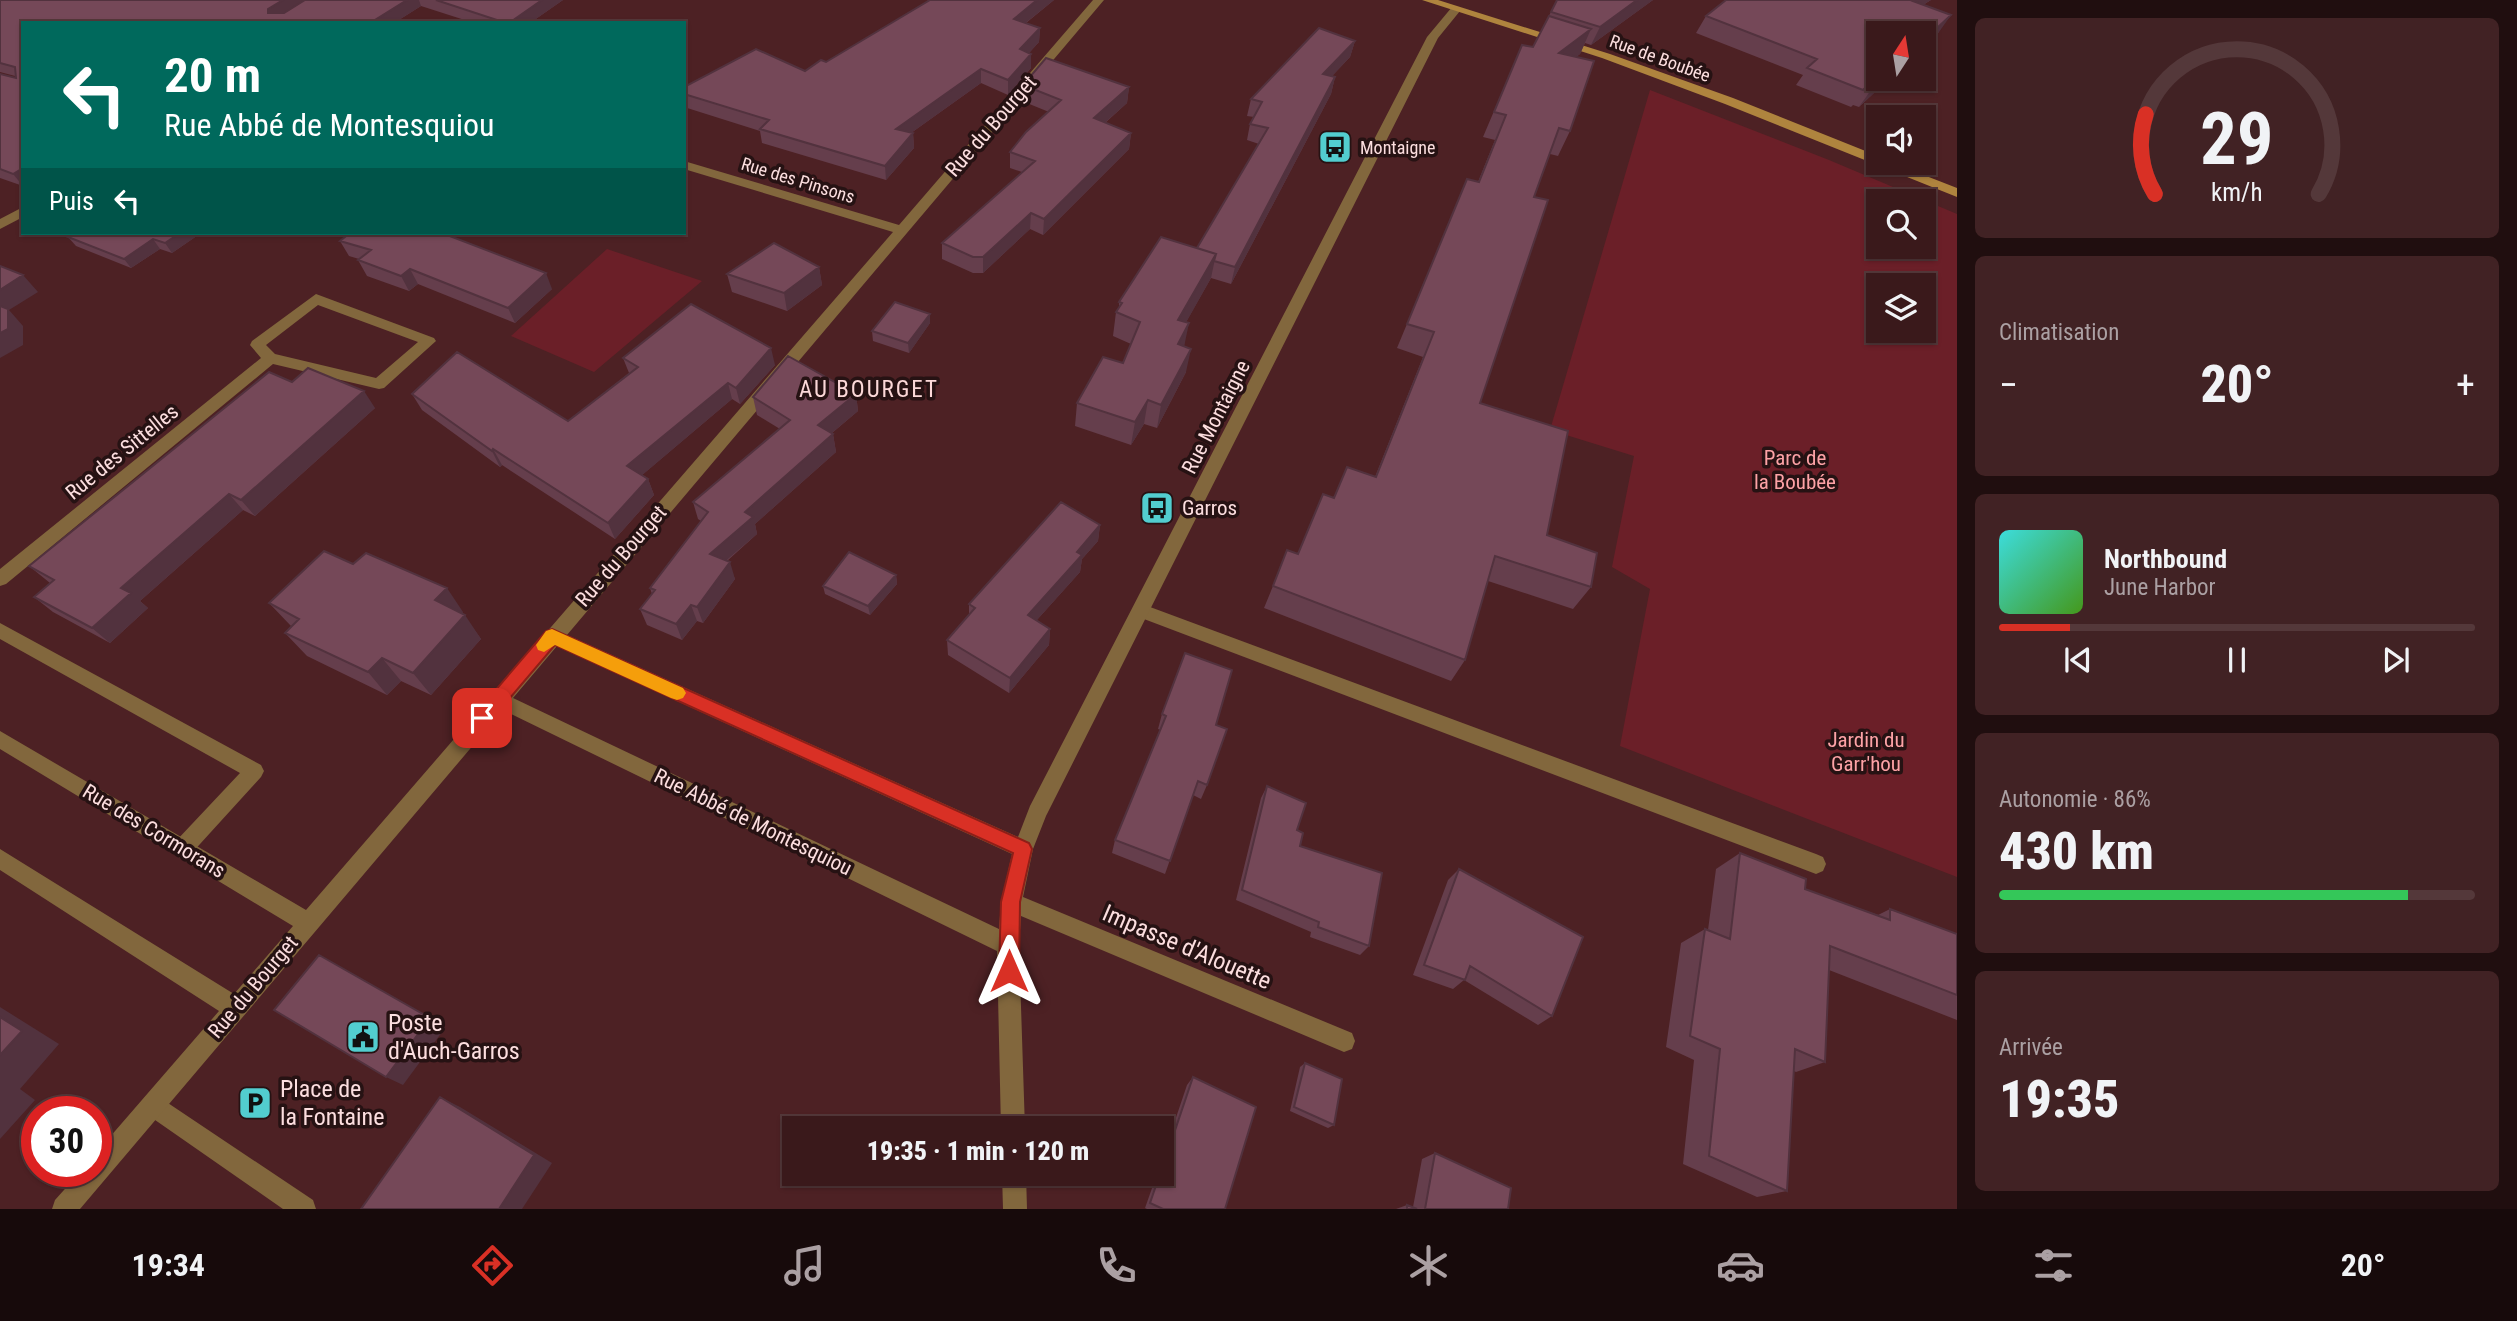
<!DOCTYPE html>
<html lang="fr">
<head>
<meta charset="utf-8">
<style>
  body { margin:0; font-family:"Roboto Condensed",sans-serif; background:#412224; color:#f1f3f6; height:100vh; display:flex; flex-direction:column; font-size:26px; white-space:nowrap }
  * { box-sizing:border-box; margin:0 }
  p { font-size:23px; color:#aba0a3 }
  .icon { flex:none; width:38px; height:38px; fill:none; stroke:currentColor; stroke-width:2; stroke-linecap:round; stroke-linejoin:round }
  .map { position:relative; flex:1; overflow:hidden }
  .drawer { display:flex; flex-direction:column; gap:18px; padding:18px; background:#200e0f; width:560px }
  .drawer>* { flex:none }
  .guide { position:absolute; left:21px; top:21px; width:665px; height:214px; border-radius:0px; box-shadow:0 2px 5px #0004,0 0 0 2px #54383a; background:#00695c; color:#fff; overflow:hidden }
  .needle { width:46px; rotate:12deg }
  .controls { position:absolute; left:1866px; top:21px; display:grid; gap:14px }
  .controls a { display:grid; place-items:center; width:70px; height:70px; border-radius:0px; background:#3a191b; box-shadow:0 2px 5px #0004,0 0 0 2px #54383a; font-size:35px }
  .speed { position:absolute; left:21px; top:1096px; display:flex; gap:14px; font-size:35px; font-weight:700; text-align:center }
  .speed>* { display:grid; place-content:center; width:91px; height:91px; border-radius:50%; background:#3a191b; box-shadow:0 2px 5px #0004,0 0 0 2px #54383a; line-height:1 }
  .speed .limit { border:10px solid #d22; background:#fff; color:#111 }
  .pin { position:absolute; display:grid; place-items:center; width:60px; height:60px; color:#fff; margin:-30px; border-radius:14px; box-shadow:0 4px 10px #0006 }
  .me { position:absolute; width:77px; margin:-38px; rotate:0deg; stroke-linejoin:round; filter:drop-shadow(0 0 5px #0008) }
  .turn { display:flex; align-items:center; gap:24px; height:147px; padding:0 28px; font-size:32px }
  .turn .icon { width:91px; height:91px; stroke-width:2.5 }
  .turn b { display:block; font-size:49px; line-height:60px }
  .then { display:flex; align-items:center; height:66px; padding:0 28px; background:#0003; gap:14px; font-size:26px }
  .big { font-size:52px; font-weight:800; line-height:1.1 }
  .drawer .card { flex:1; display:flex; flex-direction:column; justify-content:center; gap:10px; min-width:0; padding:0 24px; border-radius:10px; background:#412224 }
  .drawer .dial { align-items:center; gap:0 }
  .dial svg { height:182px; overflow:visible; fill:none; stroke:#54383a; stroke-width:7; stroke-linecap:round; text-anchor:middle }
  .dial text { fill:#f1f3f6; stroke:none }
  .song { display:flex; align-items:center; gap:21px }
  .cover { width:84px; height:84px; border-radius:10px; background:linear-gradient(135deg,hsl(180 70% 55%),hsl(100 70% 35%)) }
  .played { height:7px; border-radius:4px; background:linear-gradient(90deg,#d93025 15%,#54383a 15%) }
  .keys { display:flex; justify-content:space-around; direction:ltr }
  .heat { display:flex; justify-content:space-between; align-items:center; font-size:38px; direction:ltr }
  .charge { height:10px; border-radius:5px; background:linear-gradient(90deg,#34c759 86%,#54383a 0) }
  .trip { position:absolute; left:782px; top:1116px; width:392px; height:70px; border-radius:0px; background:#3a191b; box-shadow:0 2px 5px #0004,0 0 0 2px #54383a; font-weight:800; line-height:70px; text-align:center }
  .tab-bar { display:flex; height:112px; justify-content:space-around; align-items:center; background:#170a0b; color:#aba0a3 }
  .tab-bar .icon { width:49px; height:49px }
  .tab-bar .current { color:#d93025 }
  .tab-bar b { font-size:32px; color:#f1f3f6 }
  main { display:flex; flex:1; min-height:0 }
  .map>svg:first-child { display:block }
  .green { fill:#6b1f28; fill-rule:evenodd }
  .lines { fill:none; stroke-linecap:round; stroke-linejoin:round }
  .lane { fill:#82673d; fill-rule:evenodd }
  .street { fill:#82673d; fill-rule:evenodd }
  .secondary { fill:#af843e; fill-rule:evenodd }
  .wall { fill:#653e4c }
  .shaded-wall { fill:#52323e }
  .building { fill:#754858; stroke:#52323e; stroke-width:2 }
  .route { fill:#d93025; stroke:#8d1f18; stroke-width:2 }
  .slow { fill:#f59e0b }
  .labels { text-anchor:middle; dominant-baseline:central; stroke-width:7; stroke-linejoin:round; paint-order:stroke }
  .far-street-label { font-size:18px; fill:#fcdedf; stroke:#261213 }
  .far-poi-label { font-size:18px; fill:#fcdedf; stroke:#261213; text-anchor:start }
  .street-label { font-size:21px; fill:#fcdedf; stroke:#261213 }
  .park-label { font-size:21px; fill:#fda2a6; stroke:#261213 }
  .poi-label { font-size:21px; fill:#fcdedf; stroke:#261213; text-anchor:start }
  .neighbourhood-label { font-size:23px; letter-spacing:2px; fill:#fbd8d8; stroke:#261213 }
  .near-street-label { font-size:24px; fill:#fcdedf; stroke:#261213 }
  .near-poi-label { font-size:24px; fill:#fcdedf; stroke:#261213; text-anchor:start }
</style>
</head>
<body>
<main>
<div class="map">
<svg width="1957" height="1209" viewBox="0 0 1957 1209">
  <rect width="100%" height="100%" fill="#4d2124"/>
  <path class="green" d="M1650,90L1829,160L1957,214V877L1620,746L1650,589L1612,567L1634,456L1550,430ZM1878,201H1923V247H1878ZM1878,285H1923V331H1878Z
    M607,249L702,281L594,372L511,336Z"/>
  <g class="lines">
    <path class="lane" d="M1142,604L1816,854L1823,857L1826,864L1823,871L1816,874L1136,616L1133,611L1136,606Z
      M0,623L261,765L264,771L261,777L190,855L183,858L176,855L173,848L176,841L240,773L0,639Z
      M153,1093L313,1200L316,1209H283L145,1113L141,1105L145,1097Z"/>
    <path class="street" d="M1093,0H1104L567,635L1018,837L1030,806L1427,37L1452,7H1460V11L1438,38L1046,816L1033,849L1023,897L1352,1033L1355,1041L1352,1049L1344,1052L1021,916L1019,945L1025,1129H1001L997,951L503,710L80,1209H52L55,1200L81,1171H96V1153L219,1011L0,870V849L234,994L293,926L0,749V731L306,910L893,232L684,169V161L899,225ZM557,646L1012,854L1001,902L999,929L513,698Z
      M23,207V217L0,229V219Z
      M316,294L434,338L436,341L384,388L379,389L273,364L6,584L0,586V569L261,358L250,345L252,341ZM318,305L418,342L376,378L275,354L266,345Z
      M1002,1174H1026L1027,1209H1003Z"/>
    <path class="secondary" d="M1422,0H1438L1610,54L1733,98L1878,156V163H1893L1957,188V197L1725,104L1602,58Z"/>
  </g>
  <path class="wall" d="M0,0H563L530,23H474L421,6L394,23H23V186L0,178V74L16,78L15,76L0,72Z
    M927,0H1054L1026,23L1040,28L1039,42L1029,53L1031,54V68L1008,95L981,83L911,133H913L914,148L886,180L762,143L760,131L684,107V87L805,71L826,62L929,1Z
    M1557,0H1653L1591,45L1585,43L1580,54L1576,57L1570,131L1558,156L1550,154L1534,197L1480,403L1547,535L1591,587L1573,609L1488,581L1465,660L1451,681L1264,608L1273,586L1298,554L1334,498L1375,477L1423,357L1397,348L1467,179L1478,182L1495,140L1483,137L1522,45L1533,47Z
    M1931,0L1923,5L1939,32L1859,107L1853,105L1851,107L1796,85L1803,75L1696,33L1706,16Z
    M1355,41L1350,57L1332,76L1335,77L1331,94L1231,284L1211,278L1186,322L1184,346L1186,372L1157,428L1144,424L1131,445L1075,426L1077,403L1123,363L1131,344L1113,336L1116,312L1119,308V302L1197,248L1259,144L1247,140L1250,124L1254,117L1247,116L1251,99Z
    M1023,85L1129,87L1127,103L1105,123L1131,133L1129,149L1043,235L1030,229L983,273H973L942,259V243L1022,172L1010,168V152L1049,112L1022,101Z
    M201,233L172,253L160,249L131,268L76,246L68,237Z
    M340,241L552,289L515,323L418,284L409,291L367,276L358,260L359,259L349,256Z
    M819,267L822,285L787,311L732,292L727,274Z
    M930,314V323L909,353L873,341L872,331Z
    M623,358L775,365L740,404L732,399L642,475L648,479L654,495L615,539L502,465L500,467L422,410L412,394L568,421L629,373Z
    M292,382L375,408L255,516L243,510L140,601L148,608L110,643L53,612L34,597L50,583L29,566Z
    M856,394L858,411L832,433L833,434L836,452L755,524L757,534L727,561L735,579L703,623L697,621L682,640L647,625L640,609L652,594L650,588L701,521L698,519L693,502L780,429L757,415L753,397Z
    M1100,525L1098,541L1082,559L1080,572L1036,621L1050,629L1049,645L1009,693L948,655L947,640L969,614V604Z
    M896,575L897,584L870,615L825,594L823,586Z
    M269,603L463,612L462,613L481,639L431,695L401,681L387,695L307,656L285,633L291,626Z
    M1162,714L1216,725L1207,785L1201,799L1193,795L1165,874L1112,853L1115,840L1161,730L1158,729Z
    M1267,786L1297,830L1300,846L1369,946L1360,955L1310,937L1311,932L1236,900L1261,798Z
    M1740,853L1805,889L1878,915L1890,909L1957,934V1020L1829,970L1825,1062L1796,1072L1794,1071L1787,1191L1757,1197L1683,1164L1694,1060L1666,1047L1681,943L1705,929L1708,930L1716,869Z
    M1459,869L1552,1016L1538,1025L1464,980L1453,989L1413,975L1448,880Z
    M1305,1063L1334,1125L1328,1128L1290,1111L1300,1067Z
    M1193,1077L1225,1209H1147L1145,1208L1157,1174H1162V1159L1187,1085Z
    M1435,1153L1508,1209H1396L1407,1205L1413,1207L1422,1159Z"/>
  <path class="shaded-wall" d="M283,0H308L274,23L268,13V9Z
    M407,0H419L421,6L394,23H370Z
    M542,0H563L530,23H509Z
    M1037,0H1054L1013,33L1014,19Z
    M1637,0H1653L1591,45L1600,27Z
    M1915,0H1931L1901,18Z
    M1951,15L1939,32L1923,47V41Z
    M1040,28L1039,42L1019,64L1020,49Z
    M1591,29L1580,54L1548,78L1559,53Z
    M1355,41L1350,57L1319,90L1323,74Z
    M1031,54V68L1008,95V80Z
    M981,69V83L897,143L896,129Z
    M1335,77L1331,94L1231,284L1235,267Z
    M1883,79H1889L1859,107L1871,90Z
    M1129,87L1127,103L1092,134L1094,118Z
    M913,133L914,148L886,180L885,166Z
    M1131,133L1129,149L1043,235L1044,219Z
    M23,168V186L13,174Z
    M1031,213L1030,229L983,273V257Z
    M180,233H201L172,253L165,243Z
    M153,239L160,249L131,268L124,259Z
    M1216,254L1211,278L1174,344L1178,320Z
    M819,267L822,285L787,311L784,293Z
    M410,269L418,284L409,291L401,276Z
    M546,273L552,289L515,323L508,308Z
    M23,275L38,292L9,310L23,326V345L0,358V290Z
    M930,314V323L909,353L908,343Z
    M1189,323L1184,347L1178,344Z
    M771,348L775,365L740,404L736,388Z
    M1191,349L1186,372L1157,428L1161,405Z
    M728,383L732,399L634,482L627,466Z
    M364,391L375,408L255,516L241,500Z
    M856,394L858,411L821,442L818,425Z
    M1148,400L1144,424L1131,445L1135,422Z
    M833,434L836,452L755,524L757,534L715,570L710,554L745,512Z
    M493,449L502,465L500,467L492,451Z
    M648,479L654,495L615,539L608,523Z
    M229,494L243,510L140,601L148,608L110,643L92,628L121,588Z
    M1100,525L1098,541L1082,559L1080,572L1027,631L1028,615L1077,552Z
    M730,562L735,579L703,623L697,607Z
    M896,575L897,584L870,615L868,606Z
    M447,588L463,612L452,624L435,600Z
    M691,605L697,621L682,640L676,624Z
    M465,615L481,639L431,695L413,673Z
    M1050,629L1049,645L1009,693L1010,678Z
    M382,658L401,681L387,695L368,672Z
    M0,1007L59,1044L20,1089L35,1100L0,1139Z
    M430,1018L445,1028L403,1085L386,1077Z
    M440,1097L460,1107L552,1163L522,1209H499Z"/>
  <path class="building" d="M0,0H283L268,9V13H284L305,0H407L370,23H227L222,21L219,23H23V168L13,174L0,169V74L16,78L15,67L0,63Z
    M436,0H542L509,23H506Z
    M930,0H1037L1014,19L1040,28L1020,49L1031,54L1008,80L981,69L896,129L913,133L885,166L760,129L769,120L684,94V87L756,49L805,71L821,60L826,62Z
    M1557,0H1637L1600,27L1551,12Z
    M1726,0H1915L1913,1L1951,15L1923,41V33H1878V79H1883L1871,90L1865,88L1863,90L1807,68L1817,59L1706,16Z
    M1549,16L1591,29L1559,53L1594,61L1570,131L1559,128L1534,197L1548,200L1480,403L1568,431L1547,535L1597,553L1591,587L1495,556L1465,660L1273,586L1287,550L1298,554L1323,494L1334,498L1347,467L1376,477L1434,332L1407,324L1467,179L1479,182L1506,115L1494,112L1522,45L1533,47Z
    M1319,28L1355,41L1323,74L1335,77L1235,267L1214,261L1216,254L1197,248L1268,128L1250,124L1262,102L1251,99Z
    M1046,58L1129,87L1094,118L1131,133L1044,219L1031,213L983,257H973L942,243L1035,161L1010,152L1026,132L1061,100L1023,85Z
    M74,233H180L165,243L153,239L124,259L68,237Z
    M350,233H442L546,273L508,308L410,269L401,276L358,260L371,250L340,241Z
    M1161,237L1216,254L1178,320L1189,323L1178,344L1191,349L1161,405L1148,400L1135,422L1077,403L1103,357L1123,363L1140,322L1116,312L1122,303L1119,302Z
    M774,243L819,267L784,293L727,274Z
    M0,266L23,275L0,290Z
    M895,302L930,314L908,343L872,331Z
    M691,304L771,348L736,388L728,383L627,466L648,479L608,523L493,449L492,451L412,394L457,352L568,421L638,367L623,358Z
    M0,306L8,309V329L0,333Z
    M788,356L856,394L818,425L833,434L745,512L753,517L710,554L730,562L697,607L691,605L676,624L640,609L655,590L650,588L708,512L693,502L790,420L753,397Z
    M308,368L364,391L241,500L229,494L121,588L131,593L92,628L34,597L54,580L29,566L269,372L292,382Z
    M1061,502L1100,525L1077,552L1082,555L1028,615L1050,629L1010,678L947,640L975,608L969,604Z
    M324,551L353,564L366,553L447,588L435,600L465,615L413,673L382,658L368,672L285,633L299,619L269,603Z
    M849,552L896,575L868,606L823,586Z
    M1185,653L1232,670L1216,725L1227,729L1207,785L1198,781L1170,861L1115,840L1166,716L1162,714Z
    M1267,786L1306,803L1297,830L1303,833L1300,846L1382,873L1369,946L1318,927L1319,922L1242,890Z
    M1740,853L1806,879L1805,889L1890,920V909L1957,934V995L1830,946L1825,1062L1795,1049L1787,1191L1709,1156L1720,1049L1690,1036L1705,929L1730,939Z
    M1459,869L1583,937L1552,1016L1470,966L1465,980L1424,965Z
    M319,955L430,1018L386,1077L274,1010Z
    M0,1017L22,1031L0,1055Z
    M1305,1063L1342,1079L1334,1125L1294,1107Z
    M1193,1077L1256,1107L1225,1209H1163L1150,1203L1160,1174H1162V1169Z
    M440,1097L534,1155L499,1209H361Z
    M1435,1153L1511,1188L1508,1209H1425Z
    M1407,1205L1417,1209H1407Z"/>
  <path class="route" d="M552,629L1029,843L1032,849L1020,902L1019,971L1016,978L1009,981L1002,978L999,971L1001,902L1013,853L555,645L488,724L482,726L476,724L473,718L476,713L546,631Z"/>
  <path class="slow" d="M552,629L683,688L686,693L683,698L677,700L671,698L555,645L544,652L538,650L536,645L546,631Z"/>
  <defs>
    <symbol id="bus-square" viewBox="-11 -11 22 22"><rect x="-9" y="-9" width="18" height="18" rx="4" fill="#52cdcf" stroke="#261213"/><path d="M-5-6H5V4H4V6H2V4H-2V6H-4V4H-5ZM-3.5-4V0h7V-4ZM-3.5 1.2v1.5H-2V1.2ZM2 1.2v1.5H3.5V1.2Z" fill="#111"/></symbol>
    <symbol id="civic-square" viewBox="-11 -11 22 22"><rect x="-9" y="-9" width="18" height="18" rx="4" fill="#52cdcf" stroke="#261213"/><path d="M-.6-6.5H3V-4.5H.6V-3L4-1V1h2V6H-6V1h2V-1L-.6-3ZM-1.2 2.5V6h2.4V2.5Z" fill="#111"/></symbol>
    <symbol id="parking-square" viewBox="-11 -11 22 22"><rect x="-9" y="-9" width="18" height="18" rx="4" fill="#52cdcf" stroke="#261213"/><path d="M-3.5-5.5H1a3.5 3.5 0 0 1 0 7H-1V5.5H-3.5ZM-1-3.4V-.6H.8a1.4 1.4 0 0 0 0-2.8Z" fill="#111"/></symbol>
  </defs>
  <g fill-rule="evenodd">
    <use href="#bus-square" x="1316" y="128" width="38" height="38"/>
    <use href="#bus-square" x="1138" y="489" width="38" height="38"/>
    <use href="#civic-square" x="344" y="1018" width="38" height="38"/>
    <use href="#parking-square" x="236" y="1084" width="38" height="38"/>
  </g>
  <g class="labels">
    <g class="far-street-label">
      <text transform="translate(1660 58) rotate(20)">Rue de Boubée</text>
      <text transform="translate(798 180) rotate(17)">Rue des Pinsons</text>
    </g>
    <g class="far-poi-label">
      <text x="1360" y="147">Montaigne</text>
    </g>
    <g class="street-label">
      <text transform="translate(991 126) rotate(-49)">Rue du Bourget</text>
      <text transform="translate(1216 417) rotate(-63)">Rue Montaigne</text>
      <text transform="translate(122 452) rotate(-39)">Rue des Sittelles</text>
      <text transform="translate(621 556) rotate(-49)">Rue du Bourget</text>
      <text transform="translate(753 822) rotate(26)">Rue Abbé de Montesquiou</text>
      <text transform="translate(154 831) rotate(31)">Rue des Cormorans</text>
      <text transform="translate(253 987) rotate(-50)">Rue du Bourget</text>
    </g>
    <g class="park-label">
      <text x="1795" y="458">Parc de<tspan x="1795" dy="24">la Boubée</tspan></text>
      <text x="1866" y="740">Jardin du<tspan x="1866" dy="24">Garr'hou</tspan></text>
    </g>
    <g class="poi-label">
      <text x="1182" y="508">Garros</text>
    </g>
    <g class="neighbourhood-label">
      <text x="869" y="389">AU BOURGET</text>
    </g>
    <g class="near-street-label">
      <text transform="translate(1187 947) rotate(23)">Impasse d'Alouette</text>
    </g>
    <g class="near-poi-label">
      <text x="388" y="1023">Poste<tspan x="388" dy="28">d'Auch-Garros</tspan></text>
      <text x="280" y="1089">Place de<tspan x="280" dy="28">la Fontaine</tspan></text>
    </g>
  </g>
</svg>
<div class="controls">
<a><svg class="needle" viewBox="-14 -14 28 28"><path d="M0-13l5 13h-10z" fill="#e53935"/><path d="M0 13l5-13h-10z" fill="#aba0a3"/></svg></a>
<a><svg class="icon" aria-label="sound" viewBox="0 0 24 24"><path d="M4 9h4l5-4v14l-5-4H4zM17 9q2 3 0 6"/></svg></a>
<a><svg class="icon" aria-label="search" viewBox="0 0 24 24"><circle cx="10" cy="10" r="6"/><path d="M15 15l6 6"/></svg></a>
<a><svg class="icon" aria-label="layers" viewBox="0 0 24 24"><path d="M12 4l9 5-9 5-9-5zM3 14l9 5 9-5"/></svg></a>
</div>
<div class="speed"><div class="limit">30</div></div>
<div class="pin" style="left:482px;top:718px;background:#d93025"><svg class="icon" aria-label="arrive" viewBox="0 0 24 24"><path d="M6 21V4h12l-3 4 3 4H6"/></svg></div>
<svg class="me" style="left:1009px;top:971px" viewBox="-20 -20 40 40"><path d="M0-17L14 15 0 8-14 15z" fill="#d93025" stroke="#fff" stroke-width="4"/></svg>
<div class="trip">19:35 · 1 min · 120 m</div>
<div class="guide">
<div class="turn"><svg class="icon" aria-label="left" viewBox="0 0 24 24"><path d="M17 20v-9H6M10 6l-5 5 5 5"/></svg><div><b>20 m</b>Rue Abbé de Montesquiou</div></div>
<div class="then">Puis<svg class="icon" aria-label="left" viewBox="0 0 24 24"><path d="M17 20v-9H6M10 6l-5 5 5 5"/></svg></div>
</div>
</div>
<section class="drawer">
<div class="card dial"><svg viewBox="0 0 100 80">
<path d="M14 69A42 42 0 1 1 86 69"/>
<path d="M14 69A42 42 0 0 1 10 34" stroke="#d93025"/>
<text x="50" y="56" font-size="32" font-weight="700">29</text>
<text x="50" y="72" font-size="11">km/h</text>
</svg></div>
<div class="card"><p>Climatisation</p>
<div class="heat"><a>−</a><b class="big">20°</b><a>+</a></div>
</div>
<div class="card">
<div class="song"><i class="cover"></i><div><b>Northbound</b><p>June Harbor</p></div></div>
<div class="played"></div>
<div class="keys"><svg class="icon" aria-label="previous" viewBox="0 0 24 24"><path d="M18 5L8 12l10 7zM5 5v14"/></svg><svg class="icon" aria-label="pause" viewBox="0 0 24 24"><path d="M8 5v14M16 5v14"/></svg><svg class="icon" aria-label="next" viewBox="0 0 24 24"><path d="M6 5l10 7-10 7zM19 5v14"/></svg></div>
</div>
<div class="card"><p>Autonomie · 86%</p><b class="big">430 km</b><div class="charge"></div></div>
<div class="card"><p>Arrivée</p><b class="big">19:35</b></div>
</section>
</main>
<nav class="tab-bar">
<b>19:34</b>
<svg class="icon current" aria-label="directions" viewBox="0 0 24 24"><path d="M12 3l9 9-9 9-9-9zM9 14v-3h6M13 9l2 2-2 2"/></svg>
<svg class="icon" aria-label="music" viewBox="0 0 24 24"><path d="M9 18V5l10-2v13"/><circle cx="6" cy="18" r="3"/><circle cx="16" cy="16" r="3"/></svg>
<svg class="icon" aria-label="phone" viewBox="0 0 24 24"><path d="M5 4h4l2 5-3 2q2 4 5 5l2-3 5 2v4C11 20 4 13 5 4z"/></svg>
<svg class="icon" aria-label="climate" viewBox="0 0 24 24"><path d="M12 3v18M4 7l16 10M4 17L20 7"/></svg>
<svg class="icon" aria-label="car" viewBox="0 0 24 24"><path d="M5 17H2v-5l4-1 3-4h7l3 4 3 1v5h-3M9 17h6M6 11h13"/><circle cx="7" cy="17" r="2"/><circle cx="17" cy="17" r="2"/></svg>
<svg class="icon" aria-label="filters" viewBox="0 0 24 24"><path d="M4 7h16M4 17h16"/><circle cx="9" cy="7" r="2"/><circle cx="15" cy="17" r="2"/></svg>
<b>20°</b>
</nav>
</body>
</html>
